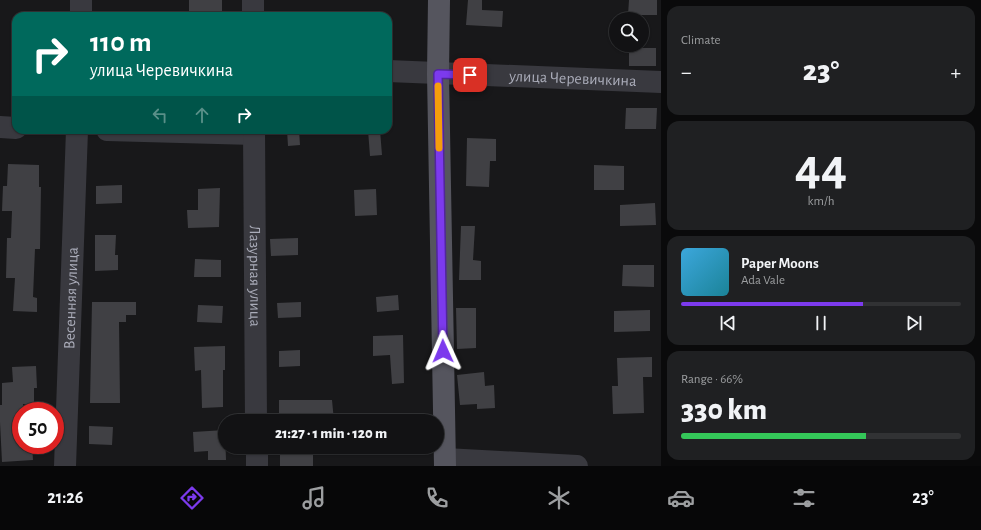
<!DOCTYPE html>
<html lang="en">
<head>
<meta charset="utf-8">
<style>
  body { margin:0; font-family:"Alegreya Sans",sans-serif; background:#1f2022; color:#f1f3f6; height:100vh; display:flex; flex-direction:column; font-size:15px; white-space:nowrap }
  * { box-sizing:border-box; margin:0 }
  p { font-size:13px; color:#9c9ea0 }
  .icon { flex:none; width:22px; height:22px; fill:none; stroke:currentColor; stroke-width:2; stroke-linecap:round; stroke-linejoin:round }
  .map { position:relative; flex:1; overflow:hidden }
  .drawer { display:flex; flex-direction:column; gap:6px; padding:6px; background:#0a0a0b; width:320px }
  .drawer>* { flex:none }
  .hud { position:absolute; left:12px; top:12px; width:380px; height:122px; border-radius:12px; box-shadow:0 1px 3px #0004,0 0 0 1px #313234; background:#00695c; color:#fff; overflow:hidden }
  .fabs { position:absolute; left:609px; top:12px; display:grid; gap:8px }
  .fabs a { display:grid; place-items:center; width:40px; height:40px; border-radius:50%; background:#121214; box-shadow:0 1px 3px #0004,0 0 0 1px #313234; font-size:20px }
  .speed { position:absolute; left:12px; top:402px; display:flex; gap:8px; font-size:20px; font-weight:700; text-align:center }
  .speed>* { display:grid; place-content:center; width:52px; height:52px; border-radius:50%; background:#121214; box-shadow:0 1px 3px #0004,0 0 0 1px #313234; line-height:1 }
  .speed .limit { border:6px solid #d22; background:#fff; color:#111 }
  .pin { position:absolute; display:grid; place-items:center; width:34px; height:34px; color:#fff; margin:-17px; border-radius:8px; box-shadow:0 2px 6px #0006 }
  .me { position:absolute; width:44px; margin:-22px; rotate:359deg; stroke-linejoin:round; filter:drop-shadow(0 0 3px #0008) }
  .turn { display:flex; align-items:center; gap:14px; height:84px; padding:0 12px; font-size:18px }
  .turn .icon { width:52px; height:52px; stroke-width:2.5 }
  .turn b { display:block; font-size:28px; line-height:34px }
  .lanes { display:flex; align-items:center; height:38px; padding:0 12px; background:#0003; justify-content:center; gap:20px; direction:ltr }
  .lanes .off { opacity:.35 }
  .big { font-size:30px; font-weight:800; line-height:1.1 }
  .drawer .card { flex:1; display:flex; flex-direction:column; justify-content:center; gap:6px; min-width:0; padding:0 14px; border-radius:12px; background:#1f2022 }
  .drawer .dial { align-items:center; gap:0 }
  .dial b { font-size:52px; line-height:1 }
  .song { display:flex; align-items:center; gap:12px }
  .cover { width:48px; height:48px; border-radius:6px; background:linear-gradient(135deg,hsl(200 70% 55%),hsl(190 70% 35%)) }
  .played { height:4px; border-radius:2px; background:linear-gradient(90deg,#7c3aed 65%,#313234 65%) }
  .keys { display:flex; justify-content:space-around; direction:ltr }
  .heat { display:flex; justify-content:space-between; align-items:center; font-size:22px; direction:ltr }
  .charge { height:6px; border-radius:3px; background:linear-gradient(90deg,#34c759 66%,#313234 0) }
  .trip { position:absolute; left:218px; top:414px; width:226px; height:40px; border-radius:20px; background:#121214; box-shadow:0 1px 3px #0004,0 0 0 1px #313234; font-weight:800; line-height:40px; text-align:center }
  .dock { display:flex; height:64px; justify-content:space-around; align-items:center; background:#070708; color:#9c9ea0 }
  .dock .icon { width:28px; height:28px }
  .dock .active { color:#7c3aed }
  .dock b { font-size:18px; color:#f1f3f6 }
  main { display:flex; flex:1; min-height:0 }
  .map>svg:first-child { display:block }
  .building { fill:#404044 }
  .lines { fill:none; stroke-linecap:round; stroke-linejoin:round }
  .minor { stroke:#39393f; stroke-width:22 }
  .major { stroke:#55555e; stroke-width:22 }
  .route-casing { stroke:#51269a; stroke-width:10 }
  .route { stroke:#7c3aed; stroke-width:7 }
  .slow { stroke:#f59e0b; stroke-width:7 }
  .labels { text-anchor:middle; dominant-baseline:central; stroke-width:3; stroke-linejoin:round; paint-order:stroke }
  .street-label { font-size:16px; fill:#aaacb9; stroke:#131315 }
</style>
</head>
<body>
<main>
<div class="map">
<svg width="661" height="466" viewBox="0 0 661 466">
  <rect width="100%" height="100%" fill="#18181a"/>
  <path class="building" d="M189,0H222V15L189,14Z
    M468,0H482V10L503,11L502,27L466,25Z
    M629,0H657V15H628Z
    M629,48H656V66H629Z
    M626,108H657L656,129H625Z
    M287,130H299L300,145L288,146Z
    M368,130H380L382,155L370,156Z
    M467,138L496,139V161H490L489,187L466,186Z
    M8,164L39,165V187H41L40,249H35L33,297L37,298V312L13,311L15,278H6L7,238H11L12,211H2L3,186H7Z
    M594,165L624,166V190H594Z
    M122,185V203L96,204V186Z
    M220,188L219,227L188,228L187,210H198V189Z
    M376,189L377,215L355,216L354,190Z
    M655,203L656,225L620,226V205Z
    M461,226H475L473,260L481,261V280H459Z
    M95,235H116L115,255H118V270L95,271Z
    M298,238V255L271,256L270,239Z
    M195,259L221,260V277H194Z
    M623,265H654V287L622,286Z
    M398,295L399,310L377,312L376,297Z
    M92,302H136V315H126V322H119L120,403H90Z
    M301,302V317L278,318L277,303Z
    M198,305L223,306L222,323L197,322Z
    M456,308H476V348L457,349Z
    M650,310V331L614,332V311Z
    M403,335L404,383L392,384L390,355L373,356V336Z
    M225,346V370H223V407L202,408L201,370L195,371L194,347Z
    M300,350V366L279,367V351Z
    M652,357V377H643L644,413L613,414L612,386H618L617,358Z
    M36,366L37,388H34V404H23V411H21V445H32L33,460L2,462L0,422V405H2V383L13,382L12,367Z
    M484,372L485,386L494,385L495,408L477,409V404L460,405L457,375Z
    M279,400H332L334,421H279Z
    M89,426L113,427L112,445L89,444Z
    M225,430L226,460H208V451L194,452L193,432Z
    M313,448V466H280V449Z"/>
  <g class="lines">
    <g class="minor">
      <path d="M253,0V16"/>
      <path d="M81,16V0"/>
      <path id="s1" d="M388,71L661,82"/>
      <path d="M0,127L16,128"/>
      <path d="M107,130L254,134"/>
      <path id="s2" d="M254,130L256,421"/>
      <path d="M257,447V466"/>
      <path d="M445,459L577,466"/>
      <path id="s3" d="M65,466L77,130"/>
    </g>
    <path class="major" d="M439,0L438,74L445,466"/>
  </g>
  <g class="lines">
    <defs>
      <path id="route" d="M443,351L438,74L470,75"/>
    </defs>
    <use href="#route" class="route-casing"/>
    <use href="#route" class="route"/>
    <path class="slow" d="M438,86L439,148"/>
  </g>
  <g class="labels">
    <g class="street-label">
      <text stroke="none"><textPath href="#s1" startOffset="185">улица Черевичкина</textPath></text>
      <text stroke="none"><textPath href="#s2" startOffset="146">Лазурная улица</textPath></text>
      <text stroke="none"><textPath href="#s3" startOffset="168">Весенняя улица</textPath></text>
    </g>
  </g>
</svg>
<div class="fabs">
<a><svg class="icon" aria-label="search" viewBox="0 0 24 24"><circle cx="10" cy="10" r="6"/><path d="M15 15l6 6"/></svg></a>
</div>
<div class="speed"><div class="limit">50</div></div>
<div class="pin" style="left:470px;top:75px;background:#d93025"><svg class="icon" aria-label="arrive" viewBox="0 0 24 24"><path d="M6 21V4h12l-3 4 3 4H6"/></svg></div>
<svg class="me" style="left:443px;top:351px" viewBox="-20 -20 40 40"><path d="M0-17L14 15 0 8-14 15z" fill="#7c3aed" stroke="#fff" stroke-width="4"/></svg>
<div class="trip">21:27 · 1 min · 120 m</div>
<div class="hud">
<div class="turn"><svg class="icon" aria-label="right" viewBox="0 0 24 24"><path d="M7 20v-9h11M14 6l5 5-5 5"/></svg><div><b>110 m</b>улица Черевичкина</div></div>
<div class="lanes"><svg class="icon off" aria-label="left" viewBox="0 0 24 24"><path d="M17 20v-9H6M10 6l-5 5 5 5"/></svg><svg class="icon off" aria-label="ahead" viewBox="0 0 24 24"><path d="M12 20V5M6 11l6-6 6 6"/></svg><svg class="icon" aria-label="right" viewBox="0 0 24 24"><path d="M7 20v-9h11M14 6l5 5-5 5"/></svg></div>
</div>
</div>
<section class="drawer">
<div class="card"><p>Climate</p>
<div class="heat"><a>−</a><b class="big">23°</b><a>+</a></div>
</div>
<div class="card dial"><b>44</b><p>km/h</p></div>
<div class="card">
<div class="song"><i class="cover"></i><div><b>Paper Moons</b><p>Ada Vale</p></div></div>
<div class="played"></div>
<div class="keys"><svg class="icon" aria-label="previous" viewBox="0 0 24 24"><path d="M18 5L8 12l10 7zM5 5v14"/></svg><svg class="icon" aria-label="pause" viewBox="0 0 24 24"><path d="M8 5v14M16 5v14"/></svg><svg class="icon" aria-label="next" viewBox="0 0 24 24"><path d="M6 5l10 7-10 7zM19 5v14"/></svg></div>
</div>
<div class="card"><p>Range · 66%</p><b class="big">330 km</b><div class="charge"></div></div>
</section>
</main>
<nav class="dock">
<b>21:26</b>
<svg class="icon active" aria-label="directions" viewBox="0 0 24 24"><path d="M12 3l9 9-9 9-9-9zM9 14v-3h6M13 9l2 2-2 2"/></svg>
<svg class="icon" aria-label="music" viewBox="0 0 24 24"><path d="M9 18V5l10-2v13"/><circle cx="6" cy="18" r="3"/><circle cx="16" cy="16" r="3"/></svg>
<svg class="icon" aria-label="phone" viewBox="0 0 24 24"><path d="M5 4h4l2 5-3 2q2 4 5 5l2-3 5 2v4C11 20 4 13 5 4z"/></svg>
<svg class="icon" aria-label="climate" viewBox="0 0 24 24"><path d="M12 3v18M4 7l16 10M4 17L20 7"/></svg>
<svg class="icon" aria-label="car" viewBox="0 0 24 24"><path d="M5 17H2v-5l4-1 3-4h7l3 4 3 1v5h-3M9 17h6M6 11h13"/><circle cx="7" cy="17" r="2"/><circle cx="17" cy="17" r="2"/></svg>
<svg class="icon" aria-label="filters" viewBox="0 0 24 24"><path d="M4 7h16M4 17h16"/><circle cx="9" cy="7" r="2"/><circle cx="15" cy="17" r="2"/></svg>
<b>23°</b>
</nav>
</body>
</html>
